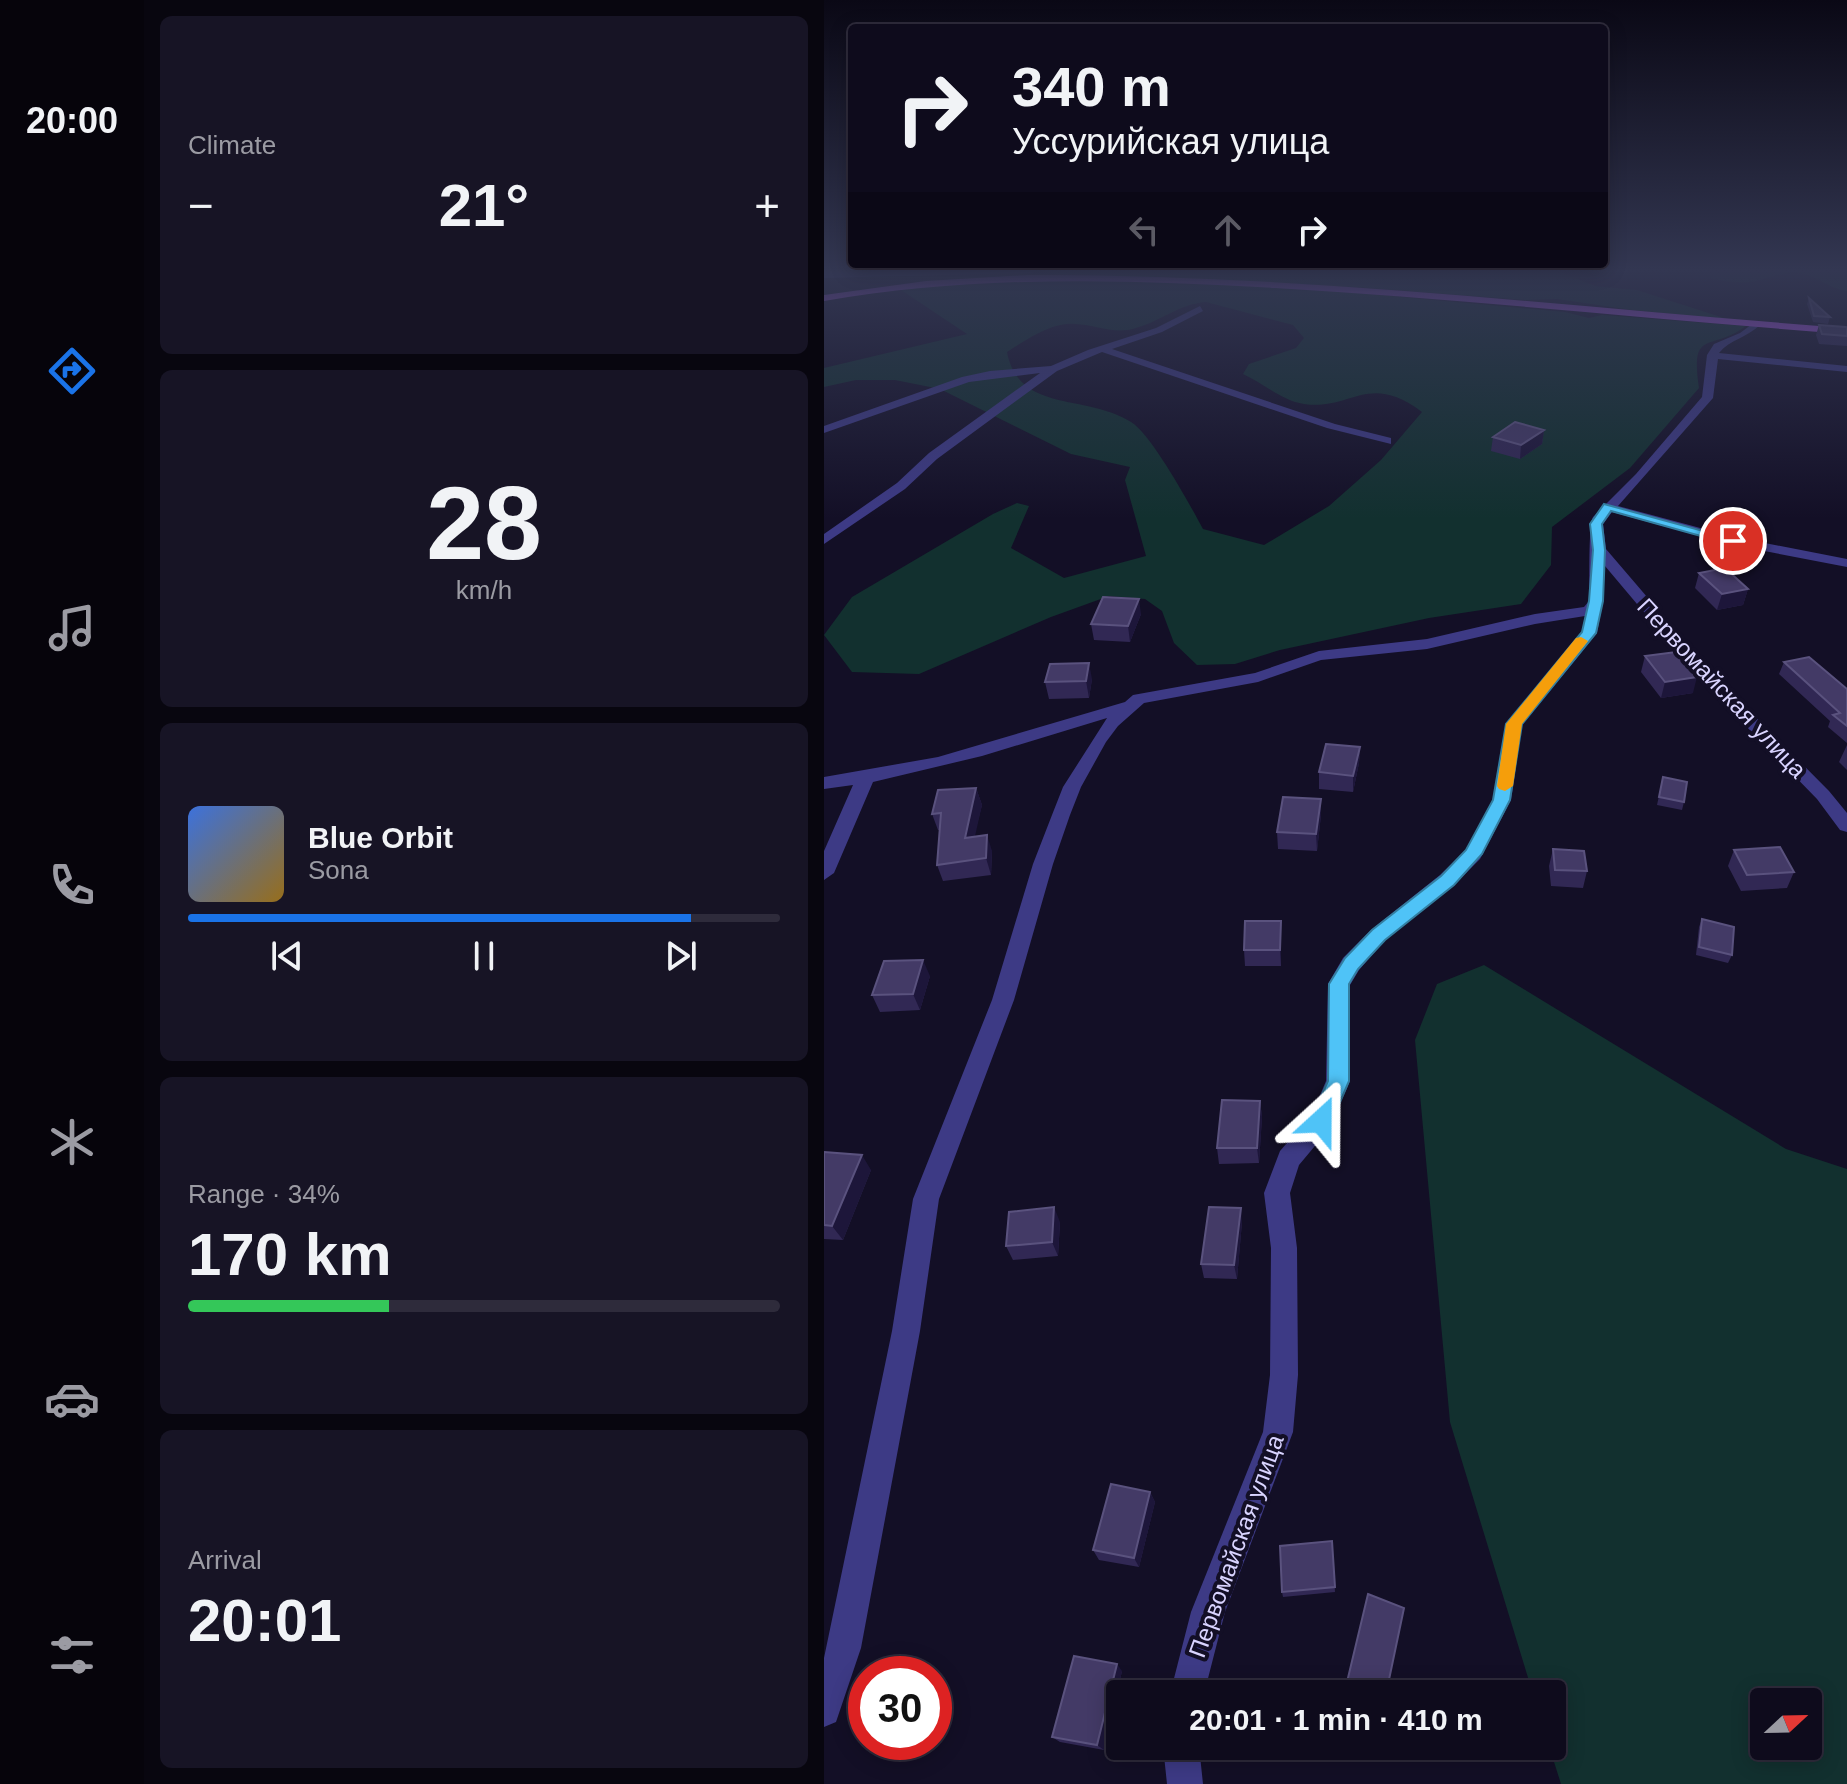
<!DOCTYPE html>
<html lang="en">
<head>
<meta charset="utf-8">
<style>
  body { margin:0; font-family:Helvetica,sans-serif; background:#171425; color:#f1f3f6; height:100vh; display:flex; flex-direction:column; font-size:30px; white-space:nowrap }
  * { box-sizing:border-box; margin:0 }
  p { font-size:26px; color:#9b9ba3 }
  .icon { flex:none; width:44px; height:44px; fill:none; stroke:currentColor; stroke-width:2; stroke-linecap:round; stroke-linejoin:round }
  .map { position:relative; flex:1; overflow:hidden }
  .sheet { display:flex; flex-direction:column; gap:16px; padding:16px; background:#08060f; width:680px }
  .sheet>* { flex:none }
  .top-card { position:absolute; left:24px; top:24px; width:760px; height:244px; border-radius:8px; box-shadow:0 4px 20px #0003,0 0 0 2px #2e2b3b; background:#0e0b1c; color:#f1f3f6; overflow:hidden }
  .needle { width:52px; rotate:68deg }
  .controls { position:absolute; left:926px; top:1688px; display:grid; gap:16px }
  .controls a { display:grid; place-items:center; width:72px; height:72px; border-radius:8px; background:#0e0b1c; box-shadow:0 4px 20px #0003,0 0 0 2px #2e2b3b; font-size:40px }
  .speed { position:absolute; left:24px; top:1656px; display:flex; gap:16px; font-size:40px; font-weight:700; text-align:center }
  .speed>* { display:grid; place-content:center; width:104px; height:104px; border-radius:50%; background:#0e0b1c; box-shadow:0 4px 20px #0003,0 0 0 2px #2e2b3b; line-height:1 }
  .speed .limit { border:12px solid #d22; background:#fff; color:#111 }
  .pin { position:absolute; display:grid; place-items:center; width:68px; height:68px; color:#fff; margin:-34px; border:4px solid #fff; border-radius:50%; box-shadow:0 2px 8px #0007 }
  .me { position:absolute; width:88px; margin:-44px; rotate:24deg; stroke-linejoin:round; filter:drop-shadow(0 0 6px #0008) }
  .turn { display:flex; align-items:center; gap:28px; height:168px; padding:0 32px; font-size:36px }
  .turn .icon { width:104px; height:104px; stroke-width:2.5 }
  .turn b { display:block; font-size:56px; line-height:68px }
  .lanes { display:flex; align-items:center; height:76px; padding:0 32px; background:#0003; justify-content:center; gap:40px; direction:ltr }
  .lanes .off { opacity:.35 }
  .big { font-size:60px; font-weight:700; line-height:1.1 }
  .sheet .card { flex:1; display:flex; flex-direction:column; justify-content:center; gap:12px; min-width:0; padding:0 28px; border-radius:12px; background:#171425 }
  .sheet .dial { align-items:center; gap:0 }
  .dial b { font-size:104px; line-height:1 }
  .song { display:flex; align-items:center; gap:24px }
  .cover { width:96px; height:96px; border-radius:12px; background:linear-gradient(135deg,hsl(220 70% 55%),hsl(40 70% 35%)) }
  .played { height:8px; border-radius:4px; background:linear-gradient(90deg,#1a73e8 85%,#2e2b3b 85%) }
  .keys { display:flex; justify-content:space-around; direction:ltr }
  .heat { display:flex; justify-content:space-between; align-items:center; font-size:44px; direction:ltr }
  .charge { height:12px; border-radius:6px; background:linear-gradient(90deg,#34c759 34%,#2e2b3b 0) }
  .trip { position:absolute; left:282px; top:1680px; width:460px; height:80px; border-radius:8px; background:#0e0b1c; box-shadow:0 4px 20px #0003,0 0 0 2px #2e2b3b; font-weight:700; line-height:80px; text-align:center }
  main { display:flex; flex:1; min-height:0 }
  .tab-bar { display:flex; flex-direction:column; width:144px; justify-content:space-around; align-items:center; background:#06040b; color:#9b9ba3 }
  .tab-bar .icon { width:56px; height:56px }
  .tab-bar .current { color:#1a73e8 }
  .tab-bar b { font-size:36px; color:#f1f3f6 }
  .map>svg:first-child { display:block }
  .green { fill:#12302f; fill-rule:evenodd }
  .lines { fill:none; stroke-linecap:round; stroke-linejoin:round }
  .minor { fill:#3d3a85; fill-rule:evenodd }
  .primary { fill:#c25bff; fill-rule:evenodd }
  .wall { fill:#312854 }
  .shaded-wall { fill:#1d163a }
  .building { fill:#433a66; stroke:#5a527e; stroke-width:2 }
  .route { fill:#4fc3f7; stroke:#337fa1; stroke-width:2 }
  .slow { fill:#f59e0b }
  .labels { text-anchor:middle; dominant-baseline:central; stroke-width:8; stroke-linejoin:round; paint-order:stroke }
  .street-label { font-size:24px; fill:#d9d4ff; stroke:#130f26 }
</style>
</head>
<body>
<main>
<nav class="tab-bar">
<b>20:00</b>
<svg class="icon current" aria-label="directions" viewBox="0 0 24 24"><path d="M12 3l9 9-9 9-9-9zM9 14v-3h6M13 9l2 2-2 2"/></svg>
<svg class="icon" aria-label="music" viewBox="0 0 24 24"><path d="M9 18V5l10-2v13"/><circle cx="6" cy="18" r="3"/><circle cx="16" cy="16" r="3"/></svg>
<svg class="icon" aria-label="phone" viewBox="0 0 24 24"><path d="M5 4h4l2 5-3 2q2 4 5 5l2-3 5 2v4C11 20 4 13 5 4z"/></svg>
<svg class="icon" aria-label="climate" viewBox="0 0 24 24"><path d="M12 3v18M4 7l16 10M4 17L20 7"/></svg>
<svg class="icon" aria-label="car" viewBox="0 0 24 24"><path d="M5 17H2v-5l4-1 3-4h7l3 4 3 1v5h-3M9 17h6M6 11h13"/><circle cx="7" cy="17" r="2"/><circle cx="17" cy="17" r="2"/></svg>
<svg class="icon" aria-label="filters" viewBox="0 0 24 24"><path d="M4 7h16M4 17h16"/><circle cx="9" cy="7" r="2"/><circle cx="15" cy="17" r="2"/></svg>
</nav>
<section class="sheet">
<div class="card"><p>Climate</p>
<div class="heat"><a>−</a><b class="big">21°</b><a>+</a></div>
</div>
<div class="card dial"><b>28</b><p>km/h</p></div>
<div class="card">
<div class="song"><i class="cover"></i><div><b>Blue Orbit</b><p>Sona</p></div></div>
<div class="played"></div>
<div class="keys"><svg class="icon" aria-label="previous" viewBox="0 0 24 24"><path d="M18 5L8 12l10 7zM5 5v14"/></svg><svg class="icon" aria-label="pause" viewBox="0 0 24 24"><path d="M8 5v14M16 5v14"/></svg><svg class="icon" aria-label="next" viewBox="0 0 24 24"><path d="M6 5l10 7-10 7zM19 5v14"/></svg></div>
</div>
<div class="card"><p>Range · 34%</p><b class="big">170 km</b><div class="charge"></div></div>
<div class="card"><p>Arrival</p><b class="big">20:01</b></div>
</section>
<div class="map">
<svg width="1023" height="1784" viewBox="0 0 1023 1784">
  <rect width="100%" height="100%" fill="#130f26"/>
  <path class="green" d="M212,269H729L771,286L813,290L903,319L808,310L733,299L702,300L532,287L223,273Z
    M885,269H1023V291C1005,289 994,276 976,273C959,271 948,277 932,281C917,284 901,281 887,279Z
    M283,278L478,288L741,312L765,318L778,315L922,326C886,353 866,327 875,388L806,468L728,527L727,565L697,604L605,618L456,650L411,664L373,665L350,643L338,611L321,599L285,596L227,617L95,674L28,672L0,635L28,597L169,514L193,503L205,506L187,548L240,578L322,556L301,480L306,467L247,454L116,389L71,380H32L0,387V368L143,334L77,290L87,286ZM382,302L469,325L480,338L472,348L425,364L419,374C439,383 458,401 480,404C527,411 544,371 598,412L557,460L505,506L440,545L379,529C366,505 328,435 307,422C261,393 195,414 183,352C202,340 228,322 251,324C273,325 290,335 312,328C337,321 355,304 382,302Z
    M660,965L962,1149L1023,1169V1784H737L725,1746H728V1694H709L626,1422L591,1040L613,984ZM984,1702V1746H940V1702Z"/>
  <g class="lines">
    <path class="minor" d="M124,269L212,270L208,273L0,278V272Z
      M376,306L379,311L338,332L288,349L511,424L567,438V444L503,428L278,352L233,371L113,459L81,489L0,544V534L73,483L105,453L216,373L145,382L0,433V426L138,377L166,371L227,366L264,350L332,328Z
      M931,322L936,325C924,337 905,340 895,353L1023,366V372L894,359L889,398L794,506L910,537L1023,559V567L909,545L788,512L779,524L782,549L889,674L1005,791L1023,813V832L1016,830L993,799L877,680L781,566L779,601L773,633L698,725L687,800L656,859L630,885L561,940L535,970L526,985V1081L506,1128L475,1165L466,1193L473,1248L474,1375L469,1432L401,1612L380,1694H346L367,1612L439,1432L446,1375L447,1248L440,1193L456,1151L488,1114L502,1081L504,984L519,958L547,930L616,875L642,850L669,800L682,724L758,632L761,616L711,624L603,649L497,660L434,682L320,703L294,726L282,742L257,787L246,815L229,864L190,1000L115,1199L96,1331L37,1648L12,1722L0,1727V1658L68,1331L89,1199L168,1000L209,864L228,815L239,787L283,718L158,756L49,782L10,873L0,880V851L29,785L0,789V777L114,757L301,702L309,695L431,673L495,651L603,639L711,614L760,607L765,601C766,585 764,526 769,517L812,474L878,397L883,355L890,344L916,333Z
      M339,1746H375L379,1784H343Z"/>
    <path class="primary" d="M204,275C478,274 750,308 1023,328V334C832,320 642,299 451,288C300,279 150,275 0,301V295L102,281Z"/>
  </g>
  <path class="wall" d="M985,298L1006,317L1004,324L989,322L983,304Z
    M995,325L1023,328V346L995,344L992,335Z
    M720,430L718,444L696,459L667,451L669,437Z
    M875,573L924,589L919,605L893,610L871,588Z
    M317,614L306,642L270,640L267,624Z
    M821,656L869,693L837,698L817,672Z
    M960,662L1023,689V743L1004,727L1006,721L955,674Z
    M268,679L265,698L225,699L221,682Z
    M1023,745V770L1015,762Z
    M536,747L535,763L529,792L495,789V772Z
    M839,777L860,802L858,810L833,805Z
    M152,788L158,805L150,836L168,851L167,875L119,881L113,865L116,830H114L108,814Z
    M497,815L493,851L454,849L453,832Z
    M729,849L763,871L759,888L727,886L725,866Z
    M910,850L970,872L963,888L917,891L904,866Z
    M878,919L908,955L904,963L872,955L875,927Z
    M457,921V966H421L420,950Z
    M106,976L96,1010L56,1012L48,995Z
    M436,1101L438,1117L435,1163L395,1164L393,1148Z
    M0,1152L47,1170L19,1240L0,1239Z
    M236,1222L234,1256L189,1260L182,1246Z
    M418,1222L413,1279L380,1278L377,1264Z
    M326,1492L331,1502L315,1567L275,1560L269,1550Z
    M508,1541L511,1592L459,1597L458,1592Z
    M298,1671L280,1750L236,1742L228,1737Z
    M523,1682L562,1694H538L523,1688Z"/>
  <path class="shaded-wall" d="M720,430L718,444L696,459L697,445Z
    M924,589L919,605L893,610L898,594Z
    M315,599L317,614L306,642L304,626Z
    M265,663L268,679L265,698L262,681Z
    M873,677L869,693L837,698L841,682Z
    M536,747L535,763L529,792V776Z
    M152,788L158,805L147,854L141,838Z
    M497,799V815L493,851L492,834Z
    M163,835L168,851L167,875L162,858Z
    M457,921V966L456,950Z
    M99,960L106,976L96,1010L89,994Z
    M436,1101L438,1117L435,1163L433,1148Z
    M38,1155L47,1170L19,1240L8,1226Z
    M230,1207L236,1222L234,1256L228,1242Z
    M417,1208L418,1222L413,1279L410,1265Z
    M326,1492L331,1502L315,1567L310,1558Z
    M293,1664L298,1671L280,1750L273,1745Z"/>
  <path class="building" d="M985,298L1006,317L990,316Z
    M995,325L1022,327L1023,328V336L998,334Z
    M691,422L720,430L697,445L669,437Z
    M901,568L924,589L898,594L875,573Z
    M279,597L315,599L304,626L267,624Z
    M852,652L873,677L841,682L821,656Z
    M985,657L1023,689V726L1009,715L1016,713L960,662Z
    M265,663L262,681L221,682L226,664Z
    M502,744L536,747L529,776L495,772Z
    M839,777L863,782L860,802L835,797Z
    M152,788L141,838L163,835L162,858L113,865L117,813L108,814L114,790Z
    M459,797L497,799L492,834L453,832Z
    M956,847L970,872L923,875L910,850Z
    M729,849L760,851L763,871L731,870Z
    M878,919L910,927L908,955L875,947Z
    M421,921H457L456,950H420Z
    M99,960L89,994L48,995L60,961Z
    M398,1100L436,1101L433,1148H393Z
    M0,1152L38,1155L8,1226L0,1225Z
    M230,1207L228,1242L182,1246L185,1212Z
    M385,1207L417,1208L410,1265L377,1264Z
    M287,1484L326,1492L310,1558L269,1550Z
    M508,1541L511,1587L458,1592L456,1546Z
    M544,1594L580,1608L562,1694H556L523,1682Z
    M250,1656L293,1664L273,1745L228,1737Z"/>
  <linearGradient id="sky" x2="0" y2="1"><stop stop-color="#0a0815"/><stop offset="0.52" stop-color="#333752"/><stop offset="1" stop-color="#333752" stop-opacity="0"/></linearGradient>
  <rect width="1023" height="519" fill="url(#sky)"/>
  <path class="route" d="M780,504L916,541L909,545L787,511L778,524L781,550L779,601L772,633L698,724L686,800L658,854L630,885L561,940L534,969L525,984V1081L505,1128L497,1131L489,1128L486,1121L504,1081L505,984L521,958L548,930L617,876L642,850L669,800L682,724L758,632L765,601L769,550L766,524Z"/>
  <path class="slow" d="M757,637L764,641L698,724L689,786L681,791L675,789L673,786L682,724L752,638Z"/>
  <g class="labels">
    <g class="street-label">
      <text transform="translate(898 688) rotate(47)">Первомайская улица</text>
      <text transform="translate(412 1546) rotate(-70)">Первомайская улица</text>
    </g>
  </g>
</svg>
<div class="controls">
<a><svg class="needle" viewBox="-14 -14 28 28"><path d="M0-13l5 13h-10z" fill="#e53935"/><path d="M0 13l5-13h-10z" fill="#9b9ba3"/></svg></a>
</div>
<div class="speed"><div class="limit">30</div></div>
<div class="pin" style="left:909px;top:541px;background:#d93025"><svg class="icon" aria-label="arrive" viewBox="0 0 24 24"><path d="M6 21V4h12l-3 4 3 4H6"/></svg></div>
<svg class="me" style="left:497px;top:1121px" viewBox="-20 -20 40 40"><path d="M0-17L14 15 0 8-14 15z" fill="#4fc3f7" stroke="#fff" stroke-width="4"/></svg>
<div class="trip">20:01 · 1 min · 410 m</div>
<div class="top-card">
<div class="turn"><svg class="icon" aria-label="right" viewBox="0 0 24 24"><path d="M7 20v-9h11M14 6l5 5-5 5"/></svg><div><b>340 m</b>Уссурийская улица</div></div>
<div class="lanes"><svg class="icon off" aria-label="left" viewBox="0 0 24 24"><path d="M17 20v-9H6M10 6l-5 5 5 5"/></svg><svg class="icon off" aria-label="ahead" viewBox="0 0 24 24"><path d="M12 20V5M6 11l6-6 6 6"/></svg><svg class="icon" aria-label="right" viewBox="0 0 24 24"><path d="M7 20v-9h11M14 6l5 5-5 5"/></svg></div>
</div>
</div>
</main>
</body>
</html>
